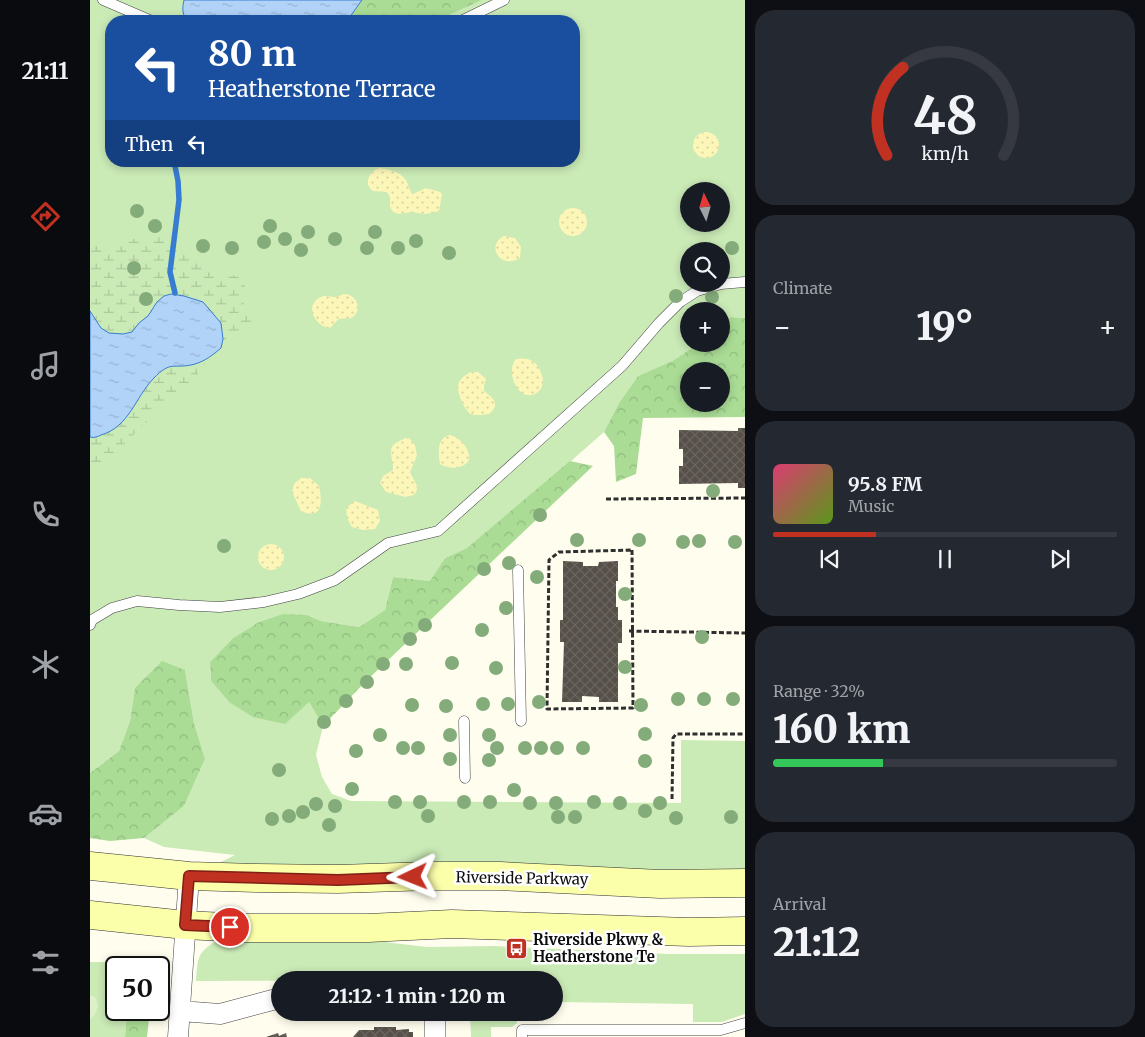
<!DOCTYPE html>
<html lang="en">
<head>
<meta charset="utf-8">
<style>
  body { margin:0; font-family:Merriweather,serif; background:#242831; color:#f1f3f6; height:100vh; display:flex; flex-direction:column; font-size:19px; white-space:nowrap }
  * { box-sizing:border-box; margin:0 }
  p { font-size:16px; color:#9ea1a6 }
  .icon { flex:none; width:28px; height:28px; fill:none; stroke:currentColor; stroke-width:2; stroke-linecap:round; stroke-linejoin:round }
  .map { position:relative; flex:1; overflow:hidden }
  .sheet { display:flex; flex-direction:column; gap:10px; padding:10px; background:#0d0f14; width:400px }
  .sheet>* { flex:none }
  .guide { position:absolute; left:15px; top:15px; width:475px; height:152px; border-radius:20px; box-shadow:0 2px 8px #0003; background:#1a4fa0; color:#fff; overflow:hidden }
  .needle { width:32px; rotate:355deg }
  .buttons { position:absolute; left:590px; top:182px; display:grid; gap:10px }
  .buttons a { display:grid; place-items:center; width:50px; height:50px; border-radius:50%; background:#171b24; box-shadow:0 2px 8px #0003; font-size:25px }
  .speed { position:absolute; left:15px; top:956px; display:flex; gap:10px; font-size:25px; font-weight:700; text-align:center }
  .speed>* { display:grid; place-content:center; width:65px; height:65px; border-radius:50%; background:#171b24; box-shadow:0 2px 8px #0003; line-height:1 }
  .speed .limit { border:2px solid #111; border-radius:8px; background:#fff; color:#111 }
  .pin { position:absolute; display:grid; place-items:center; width:42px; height:42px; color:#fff; margin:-21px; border:2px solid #fff; border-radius:50%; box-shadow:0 1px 5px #0007 }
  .me { position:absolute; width:55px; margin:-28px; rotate:268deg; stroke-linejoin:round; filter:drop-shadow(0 0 4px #0008) }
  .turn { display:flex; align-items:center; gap:18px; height:105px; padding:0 20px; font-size:22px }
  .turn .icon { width:65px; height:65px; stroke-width:2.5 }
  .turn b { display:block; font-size:35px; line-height:42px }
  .then { display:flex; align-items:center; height:48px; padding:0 20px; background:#0003; gap:10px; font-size:19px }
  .big { font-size:38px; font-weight:800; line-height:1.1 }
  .sheet .card { flex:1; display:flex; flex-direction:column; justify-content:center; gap:8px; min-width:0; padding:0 18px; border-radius:20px; background:#242831 }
  .sheet .dial { align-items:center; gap:0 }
  .dial svg { height:130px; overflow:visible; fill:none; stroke:#363941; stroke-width:7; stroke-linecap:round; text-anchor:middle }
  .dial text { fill:#f1f3f6; stroke:none }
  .song { display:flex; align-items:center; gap:15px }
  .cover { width:60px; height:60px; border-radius:8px; background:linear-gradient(135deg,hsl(340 70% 55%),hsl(90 70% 35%)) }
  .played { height:5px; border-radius:2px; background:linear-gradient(90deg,#c13122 30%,#363941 30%) }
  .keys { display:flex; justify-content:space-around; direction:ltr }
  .heat { display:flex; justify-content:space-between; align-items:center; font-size:28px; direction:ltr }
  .charge { height:8px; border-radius:4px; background:linear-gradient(90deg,#34c759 32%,#363941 0) }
  .trip { position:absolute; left:181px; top:971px; width:292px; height:50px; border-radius:25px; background:#171b24; box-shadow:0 2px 8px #0003; font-weight:800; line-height:50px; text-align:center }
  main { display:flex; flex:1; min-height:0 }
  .menu { display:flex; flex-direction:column; width:90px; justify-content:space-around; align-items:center; background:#090b0e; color:#9ea1a6 }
  .menu .icon { width:35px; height:35px }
  .menu .on { color:#c13122 }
  .menu b { font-size:22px; color:#f1f3f6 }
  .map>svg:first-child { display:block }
  .grass { fill:#caeab6; fill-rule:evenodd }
  .forest { fill:url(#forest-crowns); fill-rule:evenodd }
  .wetland { fill:url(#wetland-marsh) }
  .sand { fill:url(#sand-dots) }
  .pitch { fill:#ddf1c8 }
  .water { fill:url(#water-ripples); stroke:#367cd1 }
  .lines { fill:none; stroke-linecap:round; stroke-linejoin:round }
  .stream { stroke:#367cd1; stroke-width:5.5 }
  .building { fill:url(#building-cross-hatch) }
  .lane-casing { stroke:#404040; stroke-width:11 }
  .street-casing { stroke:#404040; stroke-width:21 }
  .secondary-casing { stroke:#2f2f2f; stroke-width:29 }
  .path { stroke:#2f2f2f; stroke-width:3; stroke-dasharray:5 2.5; stroke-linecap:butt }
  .lane { stroke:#fff; stroke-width:10 }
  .street { stroke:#fff; stroke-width:20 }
  .secondary { stroke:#fcffa9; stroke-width:28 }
  .tree { fill:#84ab7a }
  .route-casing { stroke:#7d2016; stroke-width:12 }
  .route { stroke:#c13122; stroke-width:9 }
  .labels { text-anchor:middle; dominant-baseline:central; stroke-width:5; stroke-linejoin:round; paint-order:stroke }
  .street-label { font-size:15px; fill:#0d0d0d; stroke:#fff }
  .poi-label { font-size:15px; font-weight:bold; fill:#0d0d0d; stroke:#fff; text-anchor:start }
</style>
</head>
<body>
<main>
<nav class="menu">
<b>21:11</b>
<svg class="icon on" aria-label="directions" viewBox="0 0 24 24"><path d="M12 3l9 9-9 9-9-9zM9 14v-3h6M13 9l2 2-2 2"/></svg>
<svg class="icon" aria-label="music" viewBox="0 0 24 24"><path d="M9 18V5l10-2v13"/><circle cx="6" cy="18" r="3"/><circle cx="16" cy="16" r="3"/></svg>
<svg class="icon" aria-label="phone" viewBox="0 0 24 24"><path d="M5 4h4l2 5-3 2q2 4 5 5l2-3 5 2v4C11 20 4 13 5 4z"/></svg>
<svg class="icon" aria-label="climate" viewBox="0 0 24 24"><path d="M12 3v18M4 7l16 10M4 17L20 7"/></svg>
<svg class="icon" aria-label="car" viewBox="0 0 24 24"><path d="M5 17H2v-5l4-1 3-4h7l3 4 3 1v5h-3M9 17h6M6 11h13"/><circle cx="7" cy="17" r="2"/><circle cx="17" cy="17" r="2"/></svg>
<svg class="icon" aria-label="filters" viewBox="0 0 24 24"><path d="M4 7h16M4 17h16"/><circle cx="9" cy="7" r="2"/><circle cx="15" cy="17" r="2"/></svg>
</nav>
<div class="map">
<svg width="655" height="1037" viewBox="0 0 655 1037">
  <defs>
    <pattern id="forest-crowns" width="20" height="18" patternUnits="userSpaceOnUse" patternTransform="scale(1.25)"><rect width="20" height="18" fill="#aadc95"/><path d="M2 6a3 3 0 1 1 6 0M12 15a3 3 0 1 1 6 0" fill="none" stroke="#91bc7f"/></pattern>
    <pattern id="wetland-marsh" width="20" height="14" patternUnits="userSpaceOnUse" patternTransform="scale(1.25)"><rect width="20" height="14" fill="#caeab6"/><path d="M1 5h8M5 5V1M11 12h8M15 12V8" fill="none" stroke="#acc89b"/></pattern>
    <pattern id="sand-dots" width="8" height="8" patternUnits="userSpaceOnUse" patternTransform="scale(1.25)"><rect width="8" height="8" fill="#fcf7b9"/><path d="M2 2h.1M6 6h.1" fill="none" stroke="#d7d39e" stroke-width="1.8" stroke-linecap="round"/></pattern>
    <pattern id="water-ripples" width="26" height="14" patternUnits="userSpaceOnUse" patternTransform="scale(1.25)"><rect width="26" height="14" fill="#b1d3f8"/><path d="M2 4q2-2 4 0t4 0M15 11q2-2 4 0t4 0" fill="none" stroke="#97b4d3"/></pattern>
    <pattern id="building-cross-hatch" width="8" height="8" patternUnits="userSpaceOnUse" patternTransform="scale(1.25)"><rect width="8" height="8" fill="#565049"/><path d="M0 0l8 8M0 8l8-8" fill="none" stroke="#69645f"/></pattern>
  </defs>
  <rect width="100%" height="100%" fill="#fffeee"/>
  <path class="grass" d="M0,0H94C92,9 92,15 98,21H21V161H484V21H346L392,0H655V318L641,317L631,324V311H599V344H608L584,360L548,376L529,403L514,432L455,484L377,548L355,558L340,581L303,577L295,610L269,627L231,621L217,615L167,623L143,638L120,662L121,681L139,702H219L233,726L226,755L232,777L242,794L261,801L591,803V740L655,741V869L554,873L123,866L145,855L74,847L54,838L94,806L115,759L104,723L95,670L45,688L40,721L29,751L0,773ZM599,191H631V224H599ZM599,251H631V284H599Z
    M130,939L277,940L337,947L404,946L578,954H655V1014L632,1022H603V1004L465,1002V980L106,981C108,956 107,952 130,939Z
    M0,962H33V967L26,968V1010H37L35,1037H0Z
    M380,1013H427V1023L422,1027H401V1037H381Z"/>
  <path class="forest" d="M272,0H392L346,21H257Z
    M641,317L655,318V417L553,418L546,474L526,482L524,446L514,432L529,403L548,376L584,360L608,344H631V324ZM631,371V404H599V371Z
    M480,461L503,466L276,681L233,726L219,702L195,724L163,717L139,702L121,681L120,662L143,638L167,623L193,614L217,615L231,621L269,627L295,610L303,577L340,581L355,558L377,548Z
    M72,661L95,670L104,723L115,759L94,806L54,838L20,841L0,838V773L29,751L40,721L45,688Z
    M62,959L75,974L74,981H69V968L34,967L33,962Z
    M37,1010H60L57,1037H35Z"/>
  <path class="wetland" d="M72,236L90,246L113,269L151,277L155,284L154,304L162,315L159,329L146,341L125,352L92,393L53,425L17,462L0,474V245C15,248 29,242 44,239C53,238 63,237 72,236Z"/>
  <path class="sand" d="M603 145a13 13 0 1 1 26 0a13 13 0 1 1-26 0Z
    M288,168C295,168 311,172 315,179C319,184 318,189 323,194L336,188L350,192L352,194L349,211L336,214L321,212L309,214L303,212L300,207V197L297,192L283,191C273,184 279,173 288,168Z
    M469 222a14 14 0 1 1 28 0a14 14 0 1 1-28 0Z
    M414,236L425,238L431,247L430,258C411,270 395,246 414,236Z
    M254,294C265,294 272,306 265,315C260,321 254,317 249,319C246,321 243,326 240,328C224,327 214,304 231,297C236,294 241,298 246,297C249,296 251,295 254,294Z
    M426,359C432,358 440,358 445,363C452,370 457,385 448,392C430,406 414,372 426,359Z
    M381,372H388L396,379L394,386V391C403,398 411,404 399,414C393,415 383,416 379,413C376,410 374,406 372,402C366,388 365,380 381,372Z
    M360,435C371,438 380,448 379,460C374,469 359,470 350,464C348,453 347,437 360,435Z
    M316,438H319L325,445L327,456L320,472L327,486V490L324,495L316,497L296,492L290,483L293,476L303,470C303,452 293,447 316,438Z
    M211,478H220L229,486C232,500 234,521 211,511L202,492L204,484Z
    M265,501L288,510L290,521L285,529L273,530L262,527C258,521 255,515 257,507Z
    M168 557a13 13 0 1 1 26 0a13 13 0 1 1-26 0Z"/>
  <path class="pitch" d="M0,995L6,998L8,1007L4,1016L0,1019Z"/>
  <path class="water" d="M94,0H272L257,21H98C92,15 92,9 94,0Z
    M81,294L94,296L113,302L131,323L133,339L131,348C123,355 115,361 105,364C83,370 82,359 63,379C45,398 39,427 11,435C7,437 5,438 0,437V311L11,328L19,333L33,334L42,332L49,323L58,316L67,302L74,296Z"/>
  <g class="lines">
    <path class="stream" d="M84,161L88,181L89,200L80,272L85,293"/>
  </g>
  <path class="building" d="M648,428H655V488H648V483L589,484V466H593V449H589V430L648,431Z
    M473,561L493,562V566H508L509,562L528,561V581H526V607H528V620H532V643H528V702H509V697L492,696V702H472L474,642H470V620H473Z
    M284,1027H306V1030L319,1029V1032H323V1037H263L269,1030H284Z
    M188,1033L189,1036L196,1033L197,1037H176Z"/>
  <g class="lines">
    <defs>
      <path id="lane" d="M13,0L62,21
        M371,21L414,0
        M428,570L431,721
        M0,625L2,620L22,608L47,601L89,605L130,607L174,602L208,594L245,580L298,543L348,531L532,366L569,323L590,302L607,291L631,284L655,282
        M374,721L375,778
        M432,1037V1030H631L655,1023"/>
      <path id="street" d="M90,1011L130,1014L190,998
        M88,1037L99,876
        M345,1037V1012"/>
      <path id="secondary" d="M0,866L99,876L166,878L248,879L341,876H410L570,884L655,883
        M0,915L95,925L155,928H278L362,924L599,932L655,931"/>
    </defs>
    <use href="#lane" class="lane-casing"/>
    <use href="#street" class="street-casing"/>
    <use href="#secondary" class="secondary-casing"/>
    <path class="path" d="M516,499L655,498
      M542,550L543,708L457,709L459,560L469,552Z
      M539,631L655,633
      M582,799L583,738L586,734H655"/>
    <use href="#lane" class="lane"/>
    <use href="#street" class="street"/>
    <use href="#secondary" class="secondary"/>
  </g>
  <g class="tree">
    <circle cx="47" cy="211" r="7"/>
    <circle cx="65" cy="226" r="7"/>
    <circle cx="180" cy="226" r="7"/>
    <circle cx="218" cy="232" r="7"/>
    <circle cx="285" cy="232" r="7"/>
    <circle cx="195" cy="239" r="7"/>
    <circle cx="245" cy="239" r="7"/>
    <circle cx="326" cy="241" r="7"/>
    <circle cx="174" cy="242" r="7"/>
    <circle cx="113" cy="246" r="7"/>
    <circle cx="142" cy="248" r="7"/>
    <circle cx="277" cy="248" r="7"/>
    <circle cx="308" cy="248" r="7"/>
    <circle cx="642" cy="248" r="7"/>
    <circle cx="211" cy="250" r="7"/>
    <circle cx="359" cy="253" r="7"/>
    <circle cx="44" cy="268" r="7"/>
    <circle cx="586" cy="296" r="7"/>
    <circle cx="622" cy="297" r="7"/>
    <circle cx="56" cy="299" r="7"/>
    <circle cx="623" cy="491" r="7"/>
    <circle cx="450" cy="515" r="7"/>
    <circle cx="487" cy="540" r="7"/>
    <circle cx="549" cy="540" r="7"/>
    <circle cx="609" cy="541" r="7"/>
    <circle cx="593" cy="542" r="7"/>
    <circle cx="645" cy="542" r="7"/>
    <circle cx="134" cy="546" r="7"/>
    <circle cx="419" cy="563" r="7"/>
    <circle cx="394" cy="569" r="7"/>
    <circle cx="447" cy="577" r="7"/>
    <circle cx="535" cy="594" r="7"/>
    <circle cx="416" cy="608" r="7"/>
    <circle cx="335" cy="625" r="7"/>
    <circle cx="392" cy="630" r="7"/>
    <circle cx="612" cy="637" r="7"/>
    <circle cx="320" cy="639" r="7"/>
    <circle cx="362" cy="663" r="7"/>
    <circle cx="293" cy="664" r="7"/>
    <circle cx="316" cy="664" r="7"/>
    <circle cx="535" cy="667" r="7"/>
    <circle cx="406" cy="668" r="7"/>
    <circle cx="277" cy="682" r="7"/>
    <circle cx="588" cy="699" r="7"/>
    <circle cx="614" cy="699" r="7"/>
    <circle cx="643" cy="699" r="7"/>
    <circle cx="256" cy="701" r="7"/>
    <circle cx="449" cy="702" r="7"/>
    <circle cx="393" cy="704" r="7"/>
    <circle cx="418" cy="704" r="7"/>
    <circle cx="322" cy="705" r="7"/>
    <circle cx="551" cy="705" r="7"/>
    <circle cx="356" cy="706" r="7"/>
    <circle cx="234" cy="722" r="7"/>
    <circle cx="555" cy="734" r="7"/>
    <circle cx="290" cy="735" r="7"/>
    <circle cx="360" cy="735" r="7"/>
    <circle cx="399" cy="735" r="7"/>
    <circle cx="313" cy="748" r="7"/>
    <circle cx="328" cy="748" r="7"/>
    <circle cx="407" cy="748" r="7"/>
    <circle cx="435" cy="748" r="7"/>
    <circle cx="451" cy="748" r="7"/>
    <circle cx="467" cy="748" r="7"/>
    <circle cx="493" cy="748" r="7"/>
    <circle cx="266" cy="751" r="7"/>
    <circle cx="360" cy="759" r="7"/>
    <circle cx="399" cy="760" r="7"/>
    <circle cx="555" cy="761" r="7"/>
    <circle cx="189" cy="770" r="7"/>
    <circle cx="262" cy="789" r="7"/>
    <circle cx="424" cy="790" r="7"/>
    <circle cx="305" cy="802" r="7"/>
    <circle cx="330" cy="802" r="7"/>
    <circle cx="374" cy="802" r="7"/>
    <circle cx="400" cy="802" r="7"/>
    <circle cx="504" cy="802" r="7"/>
    <circle cx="440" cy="803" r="7"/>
    <circle cx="466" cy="803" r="7"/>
    <circle cx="530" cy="803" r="7"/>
    <circle cx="570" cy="803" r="7"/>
    <circle cx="226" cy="804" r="7"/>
    <circle cx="245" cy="806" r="7"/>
    <circle cx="555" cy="811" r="7"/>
    <circle cx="213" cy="812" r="7"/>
    <circle cx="199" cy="816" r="7"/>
    <circle cx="338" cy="816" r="7"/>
    <circle cx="468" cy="817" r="7"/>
    <circle cx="485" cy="817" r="7"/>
    <circle cx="641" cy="817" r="7"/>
    <circle cx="586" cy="818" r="7"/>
    <circle cx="182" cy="819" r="7"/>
    <circle cx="239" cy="825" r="7"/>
  </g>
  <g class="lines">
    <defs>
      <path id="route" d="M140,927L95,925L99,876L248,880L323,877"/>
    </defs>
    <use href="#route" class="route-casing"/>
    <use href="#route" class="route"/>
  </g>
  <defs>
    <symbol id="bus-square" viewBox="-11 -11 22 22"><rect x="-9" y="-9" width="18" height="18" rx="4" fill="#c13122" stroke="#fff"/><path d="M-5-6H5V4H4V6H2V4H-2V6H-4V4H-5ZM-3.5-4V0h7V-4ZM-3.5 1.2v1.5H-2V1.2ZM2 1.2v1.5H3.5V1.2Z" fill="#fff"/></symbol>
  </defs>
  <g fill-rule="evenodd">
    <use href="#bus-square" x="414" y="936" width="25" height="25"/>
  </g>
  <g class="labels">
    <g class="street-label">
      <text transform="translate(432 878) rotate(1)">Riverside Parkway</text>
    </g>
    <g class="poi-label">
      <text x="443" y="939">Riverside Pkwy &amp;<tspan x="443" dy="17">Heatherstone Te</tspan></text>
    </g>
  </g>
</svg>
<div class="buttons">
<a><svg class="needle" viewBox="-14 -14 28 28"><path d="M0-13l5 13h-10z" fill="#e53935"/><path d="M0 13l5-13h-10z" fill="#9ea1a6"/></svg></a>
<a><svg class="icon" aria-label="search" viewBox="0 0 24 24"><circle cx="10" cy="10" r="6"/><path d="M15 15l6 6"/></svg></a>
<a>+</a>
<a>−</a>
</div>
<div class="speed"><div class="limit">50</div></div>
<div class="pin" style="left:140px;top:927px;background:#d93025"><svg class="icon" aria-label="arrive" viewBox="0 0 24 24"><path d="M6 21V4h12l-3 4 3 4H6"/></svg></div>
<svg class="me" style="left:323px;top:877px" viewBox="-20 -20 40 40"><path d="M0-17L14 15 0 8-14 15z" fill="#c13122" stroke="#fff" stroke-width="4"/></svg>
<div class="trip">21:12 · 1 min · 120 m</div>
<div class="guide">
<div class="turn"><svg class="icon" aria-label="left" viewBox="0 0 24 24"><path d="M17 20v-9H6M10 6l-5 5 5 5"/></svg><div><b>80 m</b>Heatherstone Terrace</div></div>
<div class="then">Then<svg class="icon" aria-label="left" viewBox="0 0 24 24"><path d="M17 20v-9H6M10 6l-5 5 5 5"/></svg></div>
</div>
</div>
<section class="sheet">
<div class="card dial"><svg viewBox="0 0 100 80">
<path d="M14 69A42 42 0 1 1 86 69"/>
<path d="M14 69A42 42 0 0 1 24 15" stroke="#c13122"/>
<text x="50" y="56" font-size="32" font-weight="700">48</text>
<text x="50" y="72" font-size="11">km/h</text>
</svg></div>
<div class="card"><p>Climate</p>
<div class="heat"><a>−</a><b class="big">19°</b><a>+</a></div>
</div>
<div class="card">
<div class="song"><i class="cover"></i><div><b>95.8 FM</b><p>Music</p></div></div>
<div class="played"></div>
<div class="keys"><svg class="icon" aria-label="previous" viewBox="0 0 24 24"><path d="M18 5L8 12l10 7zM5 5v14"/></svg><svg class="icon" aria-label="pause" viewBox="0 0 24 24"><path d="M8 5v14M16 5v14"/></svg><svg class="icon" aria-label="next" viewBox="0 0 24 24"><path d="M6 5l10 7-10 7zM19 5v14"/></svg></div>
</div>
<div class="card"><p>Range · 32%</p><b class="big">160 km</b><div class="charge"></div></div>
<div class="card"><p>Arrival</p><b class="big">21:12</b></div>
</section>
</main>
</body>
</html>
